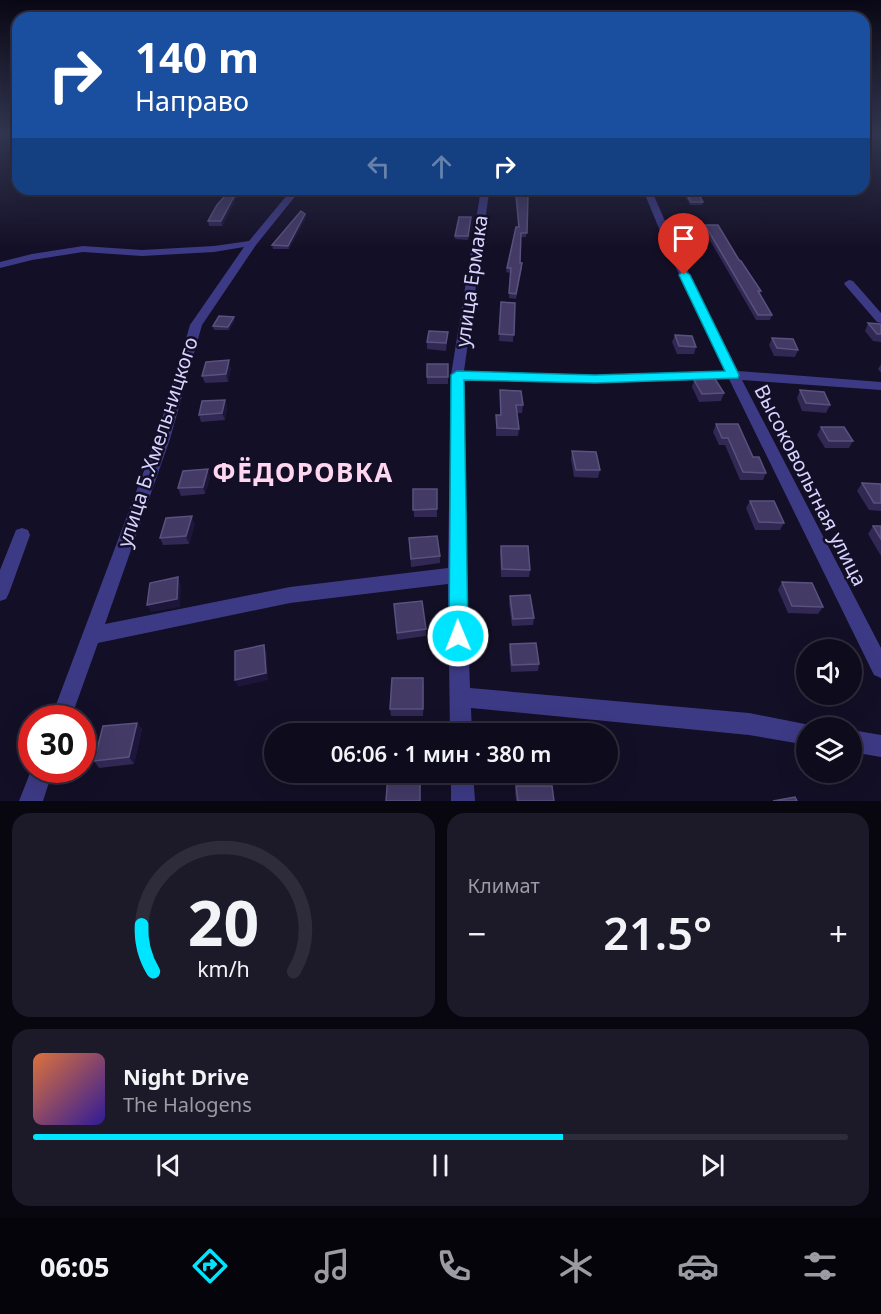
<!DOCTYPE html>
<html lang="ru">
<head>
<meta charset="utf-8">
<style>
  body { margin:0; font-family:"Noto Sans",sans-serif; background:#1c1929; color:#f1f3f6; height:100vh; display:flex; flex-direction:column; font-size:22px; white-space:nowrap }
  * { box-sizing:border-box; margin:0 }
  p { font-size:20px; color:#9b9ba3 }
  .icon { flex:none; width:33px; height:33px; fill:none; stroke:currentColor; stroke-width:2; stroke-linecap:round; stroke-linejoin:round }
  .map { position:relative; height:801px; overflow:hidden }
  .side { display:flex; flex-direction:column; gap:12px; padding:12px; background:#08060f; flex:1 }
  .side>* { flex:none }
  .hud { position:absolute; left:12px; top:12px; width:858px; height:183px; border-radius:18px; box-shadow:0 6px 24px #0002,0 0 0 2px #2e2b3b; background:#1a4fa0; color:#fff; overflow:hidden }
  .buttons { position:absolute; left:796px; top:639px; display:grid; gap:12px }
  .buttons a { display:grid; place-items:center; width:66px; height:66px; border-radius:50%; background:#0e0b1c; box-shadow:0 6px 24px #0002,0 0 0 2px #2e2b3b; font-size:30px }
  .speed { position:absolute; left:18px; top:705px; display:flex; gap:12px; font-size:30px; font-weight:700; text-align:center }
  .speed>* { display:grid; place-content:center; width:78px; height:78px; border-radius:50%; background:#0e0b1c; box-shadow:0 6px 24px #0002,0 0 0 2px #2e2b3b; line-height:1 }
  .speed .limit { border:9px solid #d22; background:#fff; color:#111 }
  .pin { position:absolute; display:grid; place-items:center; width:51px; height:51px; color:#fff; margin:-62px -26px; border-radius:50% 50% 50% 0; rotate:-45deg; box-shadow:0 0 6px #0007 }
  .pin .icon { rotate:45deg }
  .me { position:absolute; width:66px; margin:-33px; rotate:359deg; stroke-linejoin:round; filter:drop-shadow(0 0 4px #0008) }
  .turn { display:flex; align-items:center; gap:21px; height:126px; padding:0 24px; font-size:27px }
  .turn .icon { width:78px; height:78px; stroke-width:2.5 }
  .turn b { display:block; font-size:42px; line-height:51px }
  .lanes { display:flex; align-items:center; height:57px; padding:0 24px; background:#0003; justify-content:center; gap:30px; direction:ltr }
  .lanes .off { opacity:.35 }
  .big { font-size:45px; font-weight:600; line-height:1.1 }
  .side .tile { flex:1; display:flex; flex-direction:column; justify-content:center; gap:9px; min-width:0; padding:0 21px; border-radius:18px; background:#1c1929 }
  .side .dial { align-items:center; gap:0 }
  .dial svg { height:156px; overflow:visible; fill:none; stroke:#2e2b3b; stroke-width:7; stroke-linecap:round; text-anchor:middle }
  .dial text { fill:#f1f3f6; stroke:none }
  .song { display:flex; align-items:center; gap:18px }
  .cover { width:72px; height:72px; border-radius:9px; background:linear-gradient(135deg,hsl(20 70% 55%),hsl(250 70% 35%)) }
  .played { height:6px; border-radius:3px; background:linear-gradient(90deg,#00e5ff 65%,#2e2b3b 65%) }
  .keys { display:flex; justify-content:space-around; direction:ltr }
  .heat { display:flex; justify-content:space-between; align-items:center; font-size:33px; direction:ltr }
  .side .tiles { flex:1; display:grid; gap:12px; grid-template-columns:1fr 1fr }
  .tile:last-child { grid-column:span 2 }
  .trip { position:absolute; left:264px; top:723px; width:354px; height:60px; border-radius:30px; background:#0e0b1c; box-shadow:0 6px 24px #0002,0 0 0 2px #2e2b3b; font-weight:600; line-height:60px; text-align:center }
  .dock { display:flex; height:96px; justify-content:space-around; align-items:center; background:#06040b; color:#9b9ba3 }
  .dock .icon { width:42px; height:42px }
  .dock .active { color:#00e5ff }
  .dock b { font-size:27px; color:#f1f3f6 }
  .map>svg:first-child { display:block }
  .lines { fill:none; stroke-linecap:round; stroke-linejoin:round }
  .minor { fill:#3d3a85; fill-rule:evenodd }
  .wall { fill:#312854 }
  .shaded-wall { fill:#1d163a }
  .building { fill:#433a66; stroke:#5a527e; stroke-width:1.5 }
  .route { fill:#00e5ff; stroke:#0095a6; stroke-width:1.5 }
  .labels { text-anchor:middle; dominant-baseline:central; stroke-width:5; stroke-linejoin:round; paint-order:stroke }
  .street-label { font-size:20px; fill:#d9d4ff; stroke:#130f26 }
  .district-label { font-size:26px; font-weight:bold; letter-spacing:1.5px; fill:#ffd6f0; stroke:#130f26 }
</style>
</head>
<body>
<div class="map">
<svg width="881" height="801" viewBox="0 0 881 801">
  <rect width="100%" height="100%" fill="#130f26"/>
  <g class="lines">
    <path class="minor" d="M292,189H301L256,245L202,325L170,439L105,624L290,587L448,568L451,375L481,189L644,191L643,189H651L680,255L738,371L881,382V390L742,380L881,648V678L874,675L729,379L595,383L463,379L466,575L470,688L749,713L815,726L807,728V745L749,735L471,708L472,734H450L448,584L290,603L98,643L71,718H51L156,439L190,325L244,247L214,252L142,256L83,252L32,260L0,268V262L32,254L83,246L142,250L214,246L249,241ZM489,193L646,197L670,255L725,371L595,375L464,371Z
      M849,280L853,281L881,313V323L877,322L845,285L844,283Z
      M22,528L28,530L30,535L9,593L6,599L0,601V570L16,530Z
      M852,730L881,735V757L852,752Z
      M32,768L53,770L43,801H19Z
      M451,772H473L475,801H451Z"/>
  </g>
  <path class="wall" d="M231,189H240V191L222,226H209L208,221Z
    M681,189H696L703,202L702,205H690Z
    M516,195H528L526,237H521L520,263L522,268L516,299L509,298L510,273L506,272L507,268L518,227Z
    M305,214L306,217L289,249H273L272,245Z
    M471,220L468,240L455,239V236Z
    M705,225L739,260L761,291L760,294L772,315L770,320H756L704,230Z
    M501,302L515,303L513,342L499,341Z
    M235,320L229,330H214L213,326Z
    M868,323L881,324V342L873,341L865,331Z
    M448,332L446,351L427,349V342Z
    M675,335L696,347L694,354H677L672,342Z
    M772,338L798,350L795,357L774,356L769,345Z
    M448,364V384H427V377Z
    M881,364V373L878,369Z
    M231,368L228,382L205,383L202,376Z
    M694,380L724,393L721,401L699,402L692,387Z
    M500,390L523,405L522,413H517L519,429L518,436H496V415H500Z
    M800,390L830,405L826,413L802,411L797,398Z
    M225,400L227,407L225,420L201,422L199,415Z
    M716,424L753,457L766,473L763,480H740L725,445H719L713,432Z
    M821,427L853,441L849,448H825L817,435Z
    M572,451L600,470L598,478L574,477L571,459Z
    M210,477L205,494L181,496L178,488Z
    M862,483L881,484V511L869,510L857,491Z
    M413,489H437V517H414Z
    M750,501L784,523L780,530H755L746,508Z
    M195,524L189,544L163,545L160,538Z
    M873,526H881V556L868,534Z
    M409,538L440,556V563L411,567Z
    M501,546L530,570L529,577H501L500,553Z
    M782,582L823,607L818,614L788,613L778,590Z
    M510,596L534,618L533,625L512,626L509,603Z
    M394,604L426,629V636L397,640Z
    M510,644L539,664L538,671L511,672L509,651Z
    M424,685L423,716H391L390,709Z
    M137,723L142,729L134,764L99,768L94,761Z
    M516,786L554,801H516L515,792Z"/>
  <path class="shaded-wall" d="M238,189H240V191L222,226L221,221Z
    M305,214L306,217L289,249L288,246Z
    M234,317L235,320L229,330L228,327Z
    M229,360L231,368L228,382L226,374Z
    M225,400L227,407L225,420L222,413Z
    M208,469L210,477L205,494L203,487Z
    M192,516L195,524L189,544L186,536Z
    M178,577L181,585L180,607L151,612L147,605Z
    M264,645L267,652L268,680L238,687L235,680Z
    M137,723L142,729L134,764L129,757Z"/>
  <path class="building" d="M231,189H238L221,221H208L217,205Z
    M684,189H696L703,202H691Z
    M516,195H528L527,233H521L520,263H522L516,294L509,293L511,268H507L516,227H519Z
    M301,211L305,214L288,246L272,245Z
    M459,217H471L468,236H455Z
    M705,225H718L739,260L741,261L761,291H758L772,315H758Z
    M501,302L515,303L514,335L499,334Z
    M219,316L234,317L228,327L213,326Z
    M868,323L881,324V334H877Z
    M429,331L448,332L446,343L427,342Z
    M675,335L692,336L696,347L679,346Z
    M772,338L793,339L798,350L777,348Z
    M229,360L226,374L202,376L206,362Z
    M427,364H448V377H427Z
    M715,379L724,393L702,394L694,380Z
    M500,390L521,391L523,405H516L519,429L497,428L496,415H501Z
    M800,390L824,392L830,405L806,403Z
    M225,400L222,413L199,415L202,401Z
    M716,424H738L753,457H759L766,473L743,472L728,438H722Z
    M821,427H844L853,441H829Z
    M572,451L596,452L600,470H576Z
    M208,469L203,487L178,488L183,471Z
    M862,483L881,484V503H874Z
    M413,489H437V509L413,510Z
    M750,501H774L784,523L759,522Z
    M192,516L186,536L160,538L166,518Z
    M873,526H881V539Z
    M437,536L440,556L411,559L409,538Z
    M501,546H528L530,570L502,569Z
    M178,577L177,599L147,605L150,583Z
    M782,582L812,583L823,607L792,606Z
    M530,595L534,618L513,619L510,596Z
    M422,601L426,629L397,633L394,604Z
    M536,643L539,664L512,665L510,644Z
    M264,645L266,673L235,680V651Z
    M392,678H423V709H390Z
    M137,723L129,757L94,761L103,726Z
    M388,774H420V801H386Z
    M516,786H552L554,801H518Z
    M795,797L797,801H773Z"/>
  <linearGradient id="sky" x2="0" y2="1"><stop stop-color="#0a0815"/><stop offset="0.54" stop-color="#333752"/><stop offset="1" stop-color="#333752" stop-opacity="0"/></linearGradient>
  <rect width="881" height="248" fill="url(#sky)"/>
  <path class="route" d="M684,271L690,275L739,375L738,378L595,383L464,380L468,636L465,643L458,645L452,643L449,636L451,375L457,371L595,375L725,371L679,275Z"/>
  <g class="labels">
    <g class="street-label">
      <text transform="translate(471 281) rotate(-82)">улица Ермака</text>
      <text transform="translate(157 442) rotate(-72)">улица Б.Хмельницкого</text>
      <text transform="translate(811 485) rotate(63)">Высоковольтная улица</text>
    </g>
    <g class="district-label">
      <text x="303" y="472">ФЁДОРОВКА</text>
    </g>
  </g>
</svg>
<div class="buttons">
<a><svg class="icon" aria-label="sound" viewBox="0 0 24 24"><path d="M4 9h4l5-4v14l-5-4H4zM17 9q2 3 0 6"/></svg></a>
<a><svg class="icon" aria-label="layers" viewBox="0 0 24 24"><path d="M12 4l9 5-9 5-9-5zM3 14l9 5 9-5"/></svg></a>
</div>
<div class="speed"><div class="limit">30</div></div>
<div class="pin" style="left:684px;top:275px;background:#d93025"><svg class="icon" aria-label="arrive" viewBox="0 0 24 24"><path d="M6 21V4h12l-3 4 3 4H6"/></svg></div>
<svg class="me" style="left:458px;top:636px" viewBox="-20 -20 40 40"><circle r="17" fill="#00e5ff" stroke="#fff" stroke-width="3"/><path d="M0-11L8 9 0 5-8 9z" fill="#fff"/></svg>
<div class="trip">06:06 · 1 мин · 380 m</div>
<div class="hud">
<div class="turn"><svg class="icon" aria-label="right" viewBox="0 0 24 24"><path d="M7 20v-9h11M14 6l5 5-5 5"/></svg><div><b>140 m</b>Направо</div></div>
<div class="lanes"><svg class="icon off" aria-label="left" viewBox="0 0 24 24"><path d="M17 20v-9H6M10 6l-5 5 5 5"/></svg><svg class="icon off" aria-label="ahead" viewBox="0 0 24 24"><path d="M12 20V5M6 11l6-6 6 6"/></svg><svg class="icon" aria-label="right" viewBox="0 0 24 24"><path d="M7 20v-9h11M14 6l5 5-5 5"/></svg></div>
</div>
</div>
<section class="side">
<div class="tiles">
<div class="tile dial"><svg viewBox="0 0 100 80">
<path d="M14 69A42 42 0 1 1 86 69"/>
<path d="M14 69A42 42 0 0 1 8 45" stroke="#00e5ff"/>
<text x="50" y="56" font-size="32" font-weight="700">20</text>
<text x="50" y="72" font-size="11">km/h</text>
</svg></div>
<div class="tile"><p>Климат</p>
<div class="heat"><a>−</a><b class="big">21.5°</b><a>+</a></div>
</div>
<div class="tile">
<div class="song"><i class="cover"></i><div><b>Night Drive</b><p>The Halogens</p></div></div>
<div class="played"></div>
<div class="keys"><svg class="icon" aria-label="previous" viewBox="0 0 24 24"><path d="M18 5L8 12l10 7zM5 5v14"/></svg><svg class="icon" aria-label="pause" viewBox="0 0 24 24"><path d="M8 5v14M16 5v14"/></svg><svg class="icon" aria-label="next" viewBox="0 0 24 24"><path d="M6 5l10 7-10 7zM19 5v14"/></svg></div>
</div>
</div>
</section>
<nav class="dock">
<b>06:05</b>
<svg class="icon active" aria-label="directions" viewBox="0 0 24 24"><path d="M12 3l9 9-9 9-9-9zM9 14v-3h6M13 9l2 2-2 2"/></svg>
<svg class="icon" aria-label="music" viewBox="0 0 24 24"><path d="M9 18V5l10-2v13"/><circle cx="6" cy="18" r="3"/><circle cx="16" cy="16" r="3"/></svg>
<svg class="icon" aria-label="phone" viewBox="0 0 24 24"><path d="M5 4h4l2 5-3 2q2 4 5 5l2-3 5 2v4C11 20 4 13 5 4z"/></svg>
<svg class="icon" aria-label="climate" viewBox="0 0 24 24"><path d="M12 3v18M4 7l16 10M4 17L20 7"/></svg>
<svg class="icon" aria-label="car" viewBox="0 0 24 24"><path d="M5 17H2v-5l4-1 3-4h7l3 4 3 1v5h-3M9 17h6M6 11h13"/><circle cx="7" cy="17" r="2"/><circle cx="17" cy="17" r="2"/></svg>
<svg class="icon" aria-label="filters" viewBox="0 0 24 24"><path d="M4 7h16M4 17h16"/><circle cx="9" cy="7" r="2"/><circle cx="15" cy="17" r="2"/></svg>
</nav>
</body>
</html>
